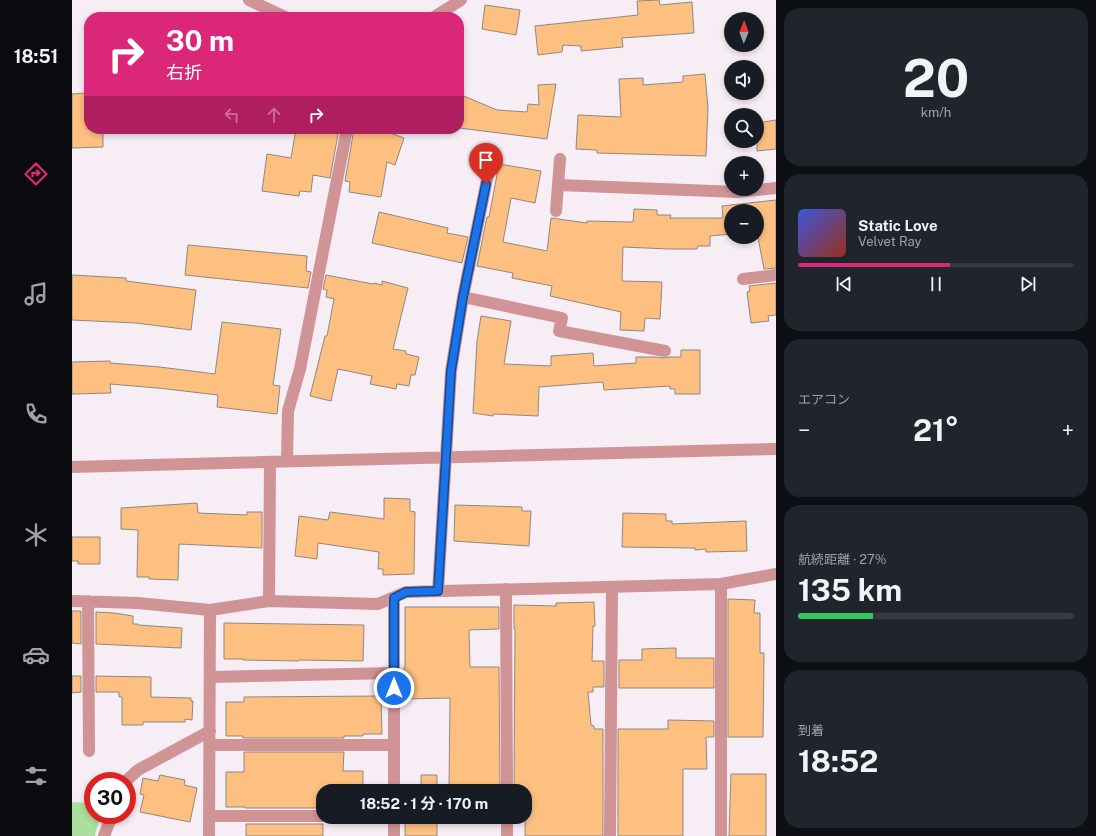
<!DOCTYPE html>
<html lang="ja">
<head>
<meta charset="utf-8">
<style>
  body { margin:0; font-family:"Public Sans","Noto Sans JP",sans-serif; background:#20242c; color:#f1f3f6; height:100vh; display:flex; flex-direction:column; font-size:15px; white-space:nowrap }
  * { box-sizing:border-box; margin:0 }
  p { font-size:13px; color:#9ea1a6 }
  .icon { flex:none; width:22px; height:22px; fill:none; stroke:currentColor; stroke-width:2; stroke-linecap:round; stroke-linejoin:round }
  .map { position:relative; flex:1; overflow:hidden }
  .sheet { display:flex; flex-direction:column; gap:8px; padding:8px; background:#0d0f14; width:320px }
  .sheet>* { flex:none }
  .top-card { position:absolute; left:12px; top:12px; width:380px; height:122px; border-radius:16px; box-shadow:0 2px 6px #0003; background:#db2777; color:#fff; overflow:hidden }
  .needle { width:26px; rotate:1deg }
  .controls { position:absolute; left:652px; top:12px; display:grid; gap:8px }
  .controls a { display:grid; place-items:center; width:40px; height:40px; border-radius:50%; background:#171b24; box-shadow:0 2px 6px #0003; font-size:20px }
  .speed { position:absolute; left:12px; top:772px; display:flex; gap:8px; font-size:20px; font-weight:700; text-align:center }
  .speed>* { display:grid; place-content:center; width:52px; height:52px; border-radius:50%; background:#171b24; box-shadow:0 2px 6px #0003; line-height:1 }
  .speed .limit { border:6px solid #d22; background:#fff; color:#111 }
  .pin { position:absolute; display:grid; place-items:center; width:34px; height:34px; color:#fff; margin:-41px -17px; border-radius:50% 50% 50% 0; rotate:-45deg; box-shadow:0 0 4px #0007 }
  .pin .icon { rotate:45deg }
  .me { position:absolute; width:44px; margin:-22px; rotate:0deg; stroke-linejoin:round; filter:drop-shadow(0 0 3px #0008) }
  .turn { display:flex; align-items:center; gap:14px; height:84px; padding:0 16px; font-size:18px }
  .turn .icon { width:52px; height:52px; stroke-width:2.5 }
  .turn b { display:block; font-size:28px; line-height:34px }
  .lanes { display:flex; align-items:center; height:38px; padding:0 16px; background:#0003; justify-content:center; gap:20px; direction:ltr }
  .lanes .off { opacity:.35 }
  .big { font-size:30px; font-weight:700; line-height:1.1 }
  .sheet .card { flex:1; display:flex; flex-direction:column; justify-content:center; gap:6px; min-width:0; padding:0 14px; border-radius:16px; background:#20242c }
  .sheet .dial { align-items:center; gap:0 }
  .dial b { font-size:52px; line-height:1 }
  .song { display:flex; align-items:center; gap:12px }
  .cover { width:48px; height:48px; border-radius:6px; background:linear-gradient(135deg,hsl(230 70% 55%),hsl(10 70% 35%)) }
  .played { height:4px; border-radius:2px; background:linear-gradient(90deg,#db2777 55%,#363941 55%) }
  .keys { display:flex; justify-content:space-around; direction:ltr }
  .heat { display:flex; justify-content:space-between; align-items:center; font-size:22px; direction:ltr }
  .charge { height:6px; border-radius:3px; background:linear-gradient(90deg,#34c759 27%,#363941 0) }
  .trip { position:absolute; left:244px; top:784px; width:216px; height:40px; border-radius:16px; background:#171b24; box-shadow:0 2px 6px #0003; font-weight:700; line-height:40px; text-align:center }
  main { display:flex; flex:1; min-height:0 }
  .tabs { display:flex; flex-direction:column; width:72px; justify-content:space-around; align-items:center; background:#090b0e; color:#9ea1a6 }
  .tabs .icon { width:28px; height:28px }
  .tabs .active { color:#db2777 }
  .tabs b { font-size:18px; color:#f1f3f6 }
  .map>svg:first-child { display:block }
  .green { fill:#abdf9f }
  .building { fill:#fdc081; stroke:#908880 }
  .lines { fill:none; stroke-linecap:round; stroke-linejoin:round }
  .minor { stroke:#d09396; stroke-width:12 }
  .route-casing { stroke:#114b97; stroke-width:10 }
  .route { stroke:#1a73e8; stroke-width:7 }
</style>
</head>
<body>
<main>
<nav class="tabs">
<b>18:51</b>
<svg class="icon active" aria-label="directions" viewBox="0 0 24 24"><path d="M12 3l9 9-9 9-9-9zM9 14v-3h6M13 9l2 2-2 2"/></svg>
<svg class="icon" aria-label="music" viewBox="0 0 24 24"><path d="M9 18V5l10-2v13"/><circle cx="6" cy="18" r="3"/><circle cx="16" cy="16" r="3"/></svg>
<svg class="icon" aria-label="phone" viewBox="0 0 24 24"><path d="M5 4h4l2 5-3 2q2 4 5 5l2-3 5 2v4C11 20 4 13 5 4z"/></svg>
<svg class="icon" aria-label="climate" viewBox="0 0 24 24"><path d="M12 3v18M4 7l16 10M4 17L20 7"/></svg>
<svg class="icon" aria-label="car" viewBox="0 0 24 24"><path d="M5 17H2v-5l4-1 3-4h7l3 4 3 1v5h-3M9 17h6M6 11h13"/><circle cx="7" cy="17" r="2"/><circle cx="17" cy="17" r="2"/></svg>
<svg class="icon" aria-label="filters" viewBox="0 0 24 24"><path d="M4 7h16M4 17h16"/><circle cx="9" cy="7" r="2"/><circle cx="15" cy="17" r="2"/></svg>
</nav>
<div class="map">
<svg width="704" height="836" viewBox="0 0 704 836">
  <rect width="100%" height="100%" fill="#f6edf5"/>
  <path class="green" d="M0,802L21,803V815H28L23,836H0Z"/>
  <path class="building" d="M587,0L588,5L620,2L622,33L550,38L551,47L509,51V46L491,45L490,52L466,55L463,26L566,15L565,1Z
    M413,5L448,10L444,35L410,29Z
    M633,74L636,108L634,156L525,153V150L504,149L506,115L549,117L547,79L571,78V85L611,82V76Z
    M484,84L475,139L387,128V94L425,110L455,112L456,104L467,105L466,85Z
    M14,93L16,129H31V147L0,148V94Z
    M704,120V149L685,151V123Z
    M224,129H267L258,178L241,175L239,192L228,191L227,196L190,191L195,154L219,158Z
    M282,129H307L332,138L323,165L315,162L309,197L277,192L278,182L273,181Z
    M427,164L469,171L463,203L439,198L431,242L475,251L479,218L515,223V221L561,222L562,209L585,210V215H599L598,218H651L650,206L704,200V268L692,269L685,232V211H659V234L638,236V246H626L625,249H597L551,247L550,281L590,282L588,319L573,318L572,331L548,330L549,312L478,296L480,286L440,278L441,273L405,266L415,217H417Z
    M307,212L376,228L375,233L396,237L390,263L300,243Z
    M116,245L235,256L234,271L239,272L236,288L113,275Z
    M0,275L54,278V281L124,290L119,330L64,323L0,320Z
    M254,275L301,284L302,283L310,285V281L336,288L321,349L334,351V354L347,357L343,375H339L337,386L325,384L324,389L298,384L300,376L266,369L259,401L238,396L253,336H255L262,299L254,297L255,290L251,289Z
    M704,283V315L696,316L697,321L679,323L675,292L678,291L677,286Z
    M409,316L439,321L432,364L479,366V356L521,353L522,366L564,363V357H584L592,358L598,357H609V350H628V394H603V389H598V386L532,390L531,382L467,387L466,416L422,414L421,416L401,413L405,341Z
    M150,322L209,329L201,385L208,386L205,414L145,407L146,395L86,388L38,384L39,393L0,394V362L38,361V363L88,367L143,374Z
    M312,498L338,499V511L343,512L342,574L311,575V569H306L307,552L246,543L245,559L223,556L227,516L256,520L258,512L312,519Z
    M125,503L126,513L175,515V512H190V548L107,544L106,580L77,579V577H65L66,530L49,529V508Z
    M383,505L450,507V511H459L457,546L382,541Z
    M551,513L594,514V521H600V524L674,521L675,551L634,552V549L623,550V548L550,547Z
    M0,537H28V564H6V561H0Z
    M656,599L683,600L682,613H688V653H692L691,737H656Z
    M522,602L523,626H521L520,661H532V687H521V692H516L519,725L522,726V729H531V836H453V791H442L443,629H442V605L484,606V603Z
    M333,607H427V629L397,630L398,667H427L428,791H377L378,698L332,699V668H333Z
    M0,611H9V644L0,643Z
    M24,612L42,613L61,616V624H66V625L110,628L109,648L24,644Z
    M152,623L292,625L291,661L227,660V661L171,660V659H152Z
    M604,648V658H642V688H547V660H570V649Z
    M0,676H9V692L0,693Z
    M24,676L79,677V697L119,698V701H121L120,720L113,719V722H71V725H50V697H47V692H24Z
    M309,696L310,734H291V736H272V738H171V736H154V702H172V697Z
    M596,720L642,721V737H634L635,769H611V836H546V729H596Z
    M172,752H272L271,771H291V791H251V808H173V807H154V772H172Z
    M659,774H694V836H657Z
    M88,775L113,780L112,785L125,788L118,822L68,812L72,795L68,794L71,778L86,781Z
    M349,775H365V791H349Z
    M333,817H365V836H333Z
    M174,824H251V836H174Z"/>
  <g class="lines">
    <path class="minor" d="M177,0L213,17
      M362,17L389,0
      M486,185L666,192L704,188
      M484,211L488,159
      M671,279L704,275
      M391,297L490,318L487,331L593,351
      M215,461L216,411L228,369L275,129
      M0,467L704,449
      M649,584V836
      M434,589L435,791
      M366,591L379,371L391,297L420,155
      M322,598V791
      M0,601L66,603L138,610L197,601L306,604L334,592L649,584L704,574
      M16,601L17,751
      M197,601L198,462
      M138,677L322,673
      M138,745H322
      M54,781L66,770L138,731
      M137,816H251
      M322,817V836
      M435,817V836
      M32,836L40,815
      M137,836L138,610
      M538,836L540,587"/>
  </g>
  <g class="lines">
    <defs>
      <path id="route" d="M322,688V598L334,592L366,591L379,371L391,297L414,184"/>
    </defs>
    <use href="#route" class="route-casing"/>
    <use href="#route" class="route"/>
  </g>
</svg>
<div class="controls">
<a><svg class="needle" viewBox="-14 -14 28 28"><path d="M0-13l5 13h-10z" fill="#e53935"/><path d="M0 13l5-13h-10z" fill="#9ea1a6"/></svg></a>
<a><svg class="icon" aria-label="sound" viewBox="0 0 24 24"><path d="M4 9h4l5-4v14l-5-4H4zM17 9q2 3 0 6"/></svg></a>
<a><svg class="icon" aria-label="search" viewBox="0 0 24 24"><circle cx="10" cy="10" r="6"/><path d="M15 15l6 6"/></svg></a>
<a>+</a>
<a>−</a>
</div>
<div class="speed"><div class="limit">30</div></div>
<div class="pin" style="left:414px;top:184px;background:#d93025"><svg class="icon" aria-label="arrive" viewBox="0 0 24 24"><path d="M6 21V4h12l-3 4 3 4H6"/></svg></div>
<svg class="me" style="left:322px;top:688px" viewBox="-20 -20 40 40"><circle r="17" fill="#1a73e8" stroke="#fff" stroke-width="3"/><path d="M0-11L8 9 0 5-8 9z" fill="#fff"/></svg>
<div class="trip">18:52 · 1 分 · 170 m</div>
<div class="top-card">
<div class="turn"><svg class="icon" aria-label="right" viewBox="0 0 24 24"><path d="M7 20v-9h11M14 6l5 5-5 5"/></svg><div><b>30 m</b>右折</div></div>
<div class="lanes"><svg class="icon off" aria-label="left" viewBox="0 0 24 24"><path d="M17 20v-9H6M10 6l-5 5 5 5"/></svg><svg class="icon off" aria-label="ahead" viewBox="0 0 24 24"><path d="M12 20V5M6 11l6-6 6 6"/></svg><svg class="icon" aria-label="right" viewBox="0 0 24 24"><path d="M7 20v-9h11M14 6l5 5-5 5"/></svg></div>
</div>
</div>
<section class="sheet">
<div class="card dial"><b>20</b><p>km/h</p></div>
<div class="card">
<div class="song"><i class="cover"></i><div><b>Static Love</b><p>Velvet Ray</p></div></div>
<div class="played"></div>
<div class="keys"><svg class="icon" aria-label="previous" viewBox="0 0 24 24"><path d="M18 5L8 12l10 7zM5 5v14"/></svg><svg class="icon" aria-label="pause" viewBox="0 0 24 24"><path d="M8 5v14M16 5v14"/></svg><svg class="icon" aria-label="next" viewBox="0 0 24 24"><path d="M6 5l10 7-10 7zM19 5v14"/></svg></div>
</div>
<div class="card"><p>エアコン</p>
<div class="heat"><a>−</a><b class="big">21°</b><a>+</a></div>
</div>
<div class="card"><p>航続距離 · 27%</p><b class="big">135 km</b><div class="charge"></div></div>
<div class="card"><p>到着</p><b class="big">18:52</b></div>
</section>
</main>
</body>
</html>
